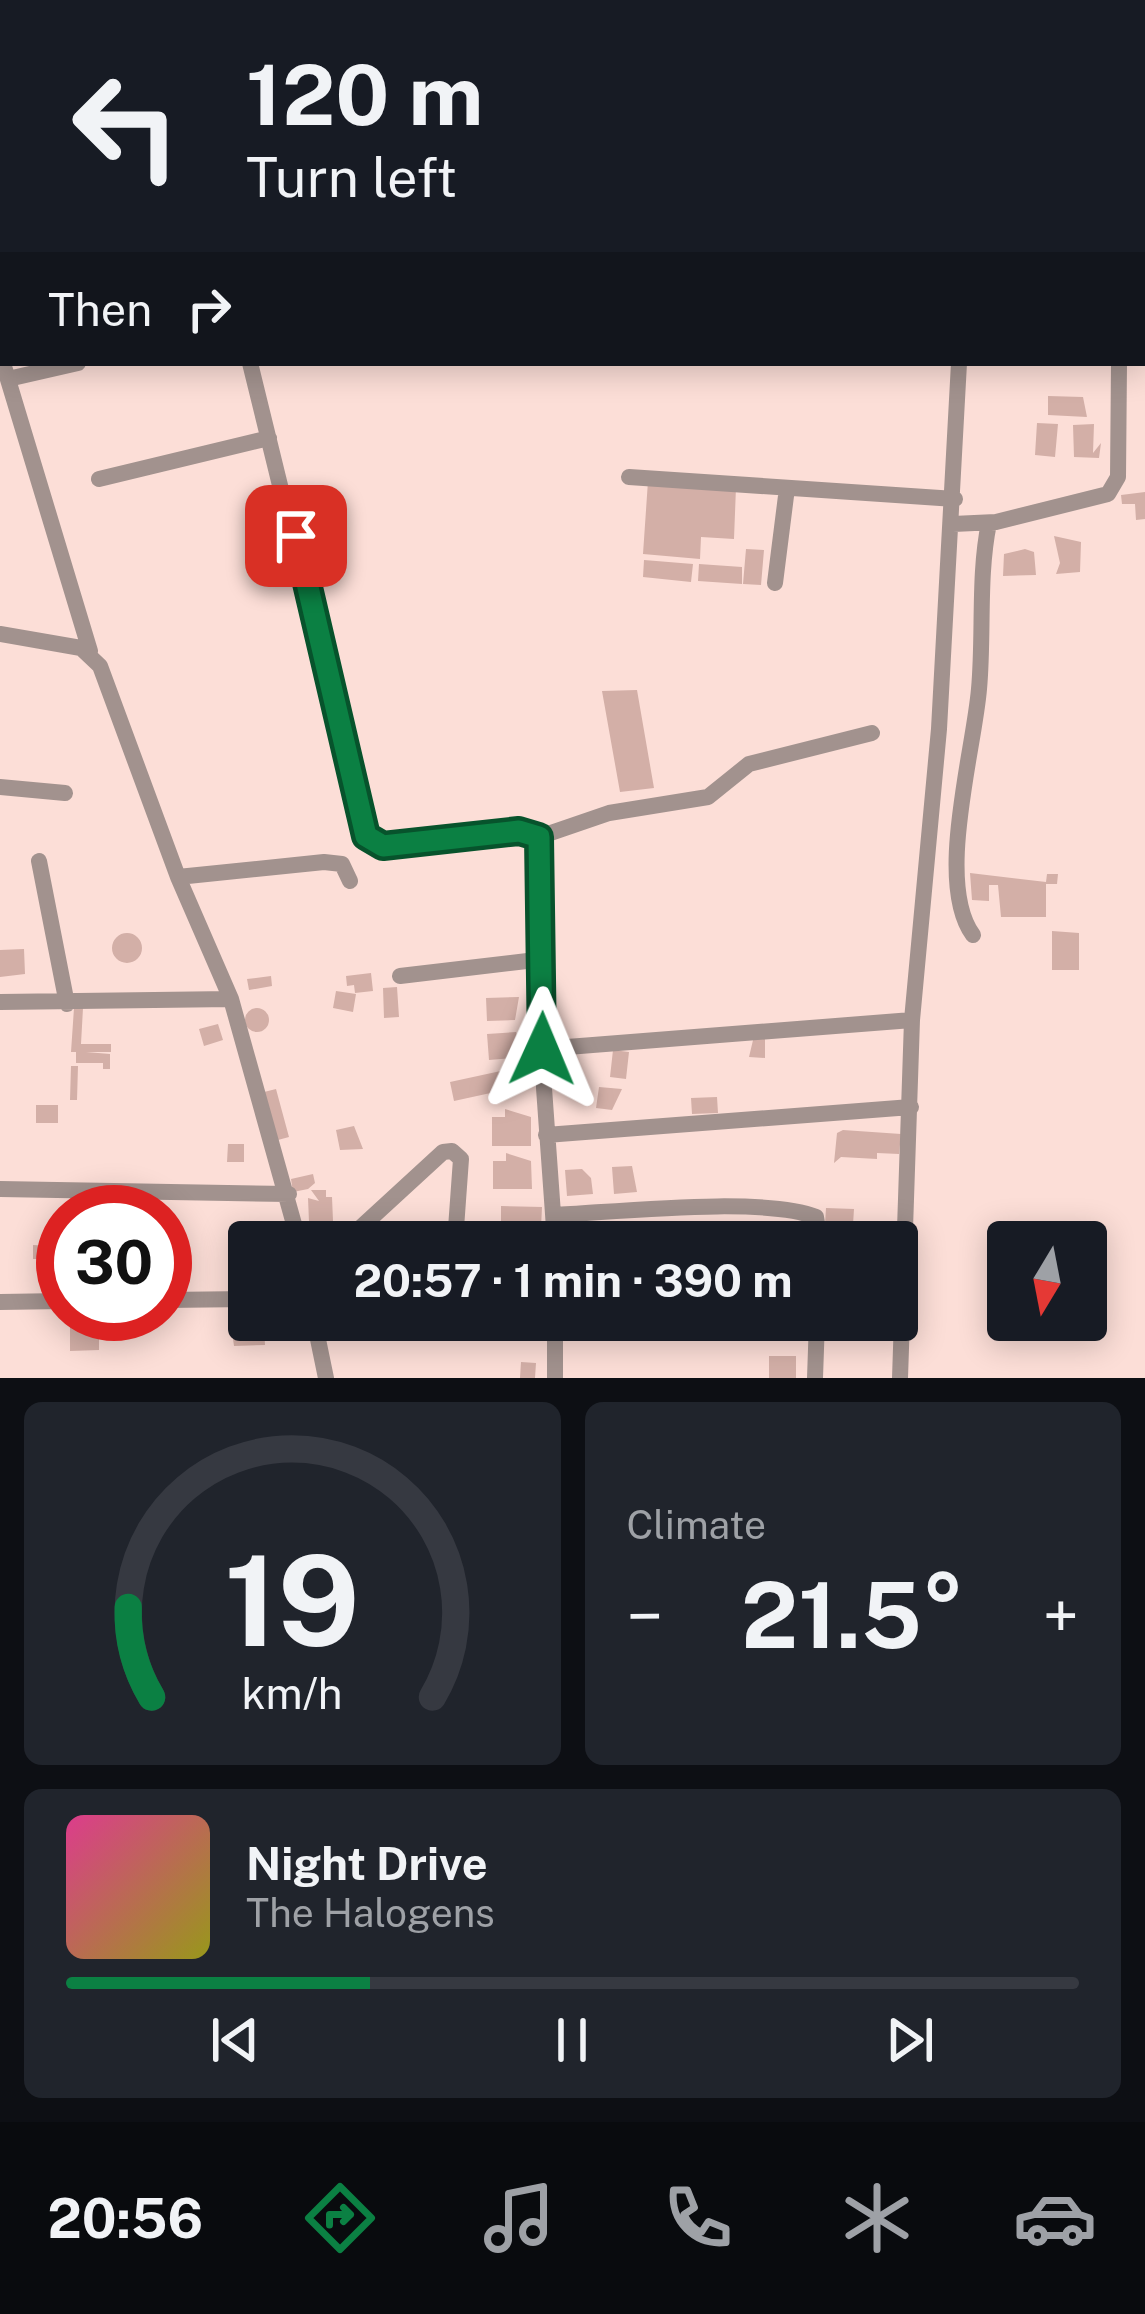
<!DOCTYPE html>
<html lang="en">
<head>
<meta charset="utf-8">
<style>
  body { margin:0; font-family:"Public Sans",sans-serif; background:#20242c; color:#f1f3f6; height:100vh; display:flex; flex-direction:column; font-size:45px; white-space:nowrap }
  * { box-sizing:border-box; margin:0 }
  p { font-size:39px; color:#9ea1a6 }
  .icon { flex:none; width:66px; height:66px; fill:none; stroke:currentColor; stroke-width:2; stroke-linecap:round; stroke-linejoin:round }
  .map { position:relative; height:1378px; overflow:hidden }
  .details { display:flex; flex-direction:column; gap:24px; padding:24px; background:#0d0f14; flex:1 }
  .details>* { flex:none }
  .guide { position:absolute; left:0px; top:0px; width:1146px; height:366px; box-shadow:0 6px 30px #0003; background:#171b24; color:#f1f3f6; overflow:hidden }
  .needle { width:78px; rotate:190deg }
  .tools { position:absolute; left:987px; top:1221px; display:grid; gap:24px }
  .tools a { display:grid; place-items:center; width:120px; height:120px; border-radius:12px; background:#171b24; box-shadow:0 6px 30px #0003; font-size:60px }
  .speed { position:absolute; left:36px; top:1185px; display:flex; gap:24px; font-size:60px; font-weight:700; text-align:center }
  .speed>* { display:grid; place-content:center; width:156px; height:156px; border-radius:50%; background:#171b24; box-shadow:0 6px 30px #0003; line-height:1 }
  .speed .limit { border:18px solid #d22; background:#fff; color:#111 }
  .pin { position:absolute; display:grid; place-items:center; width:102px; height:102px; color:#fff; margin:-51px; border-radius:24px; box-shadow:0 6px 18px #0006 }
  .me { position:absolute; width:132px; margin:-66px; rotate:1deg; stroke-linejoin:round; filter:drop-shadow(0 0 9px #0008) }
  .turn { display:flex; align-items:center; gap:42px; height:252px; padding:0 48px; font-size:54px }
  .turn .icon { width:156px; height:156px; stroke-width:2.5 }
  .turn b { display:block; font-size:84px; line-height:102px }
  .then { display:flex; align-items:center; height:114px; padding:0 48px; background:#0003; gap:24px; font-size:45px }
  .big { font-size:90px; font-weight:700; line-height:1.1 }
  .details .card { flex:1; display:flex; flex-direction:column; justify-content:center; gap:18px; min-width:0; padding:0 42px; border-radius:18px; background:#20242c }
  .details .dial { align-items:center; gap:0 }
  .dial svg { height:312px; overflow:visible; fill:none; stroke:#363941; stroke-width:7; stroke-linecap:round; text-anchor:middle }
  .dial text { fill:#f1f3f6; stroke:none }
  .song { display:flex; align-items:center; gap:36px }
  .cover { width:144px; height:144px; border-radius:18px; background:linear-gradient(135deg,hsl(330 70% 55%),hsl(60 70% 35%)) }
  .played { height:12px; border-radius:6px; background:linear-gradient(90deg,#0b8043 30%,#363941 30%) }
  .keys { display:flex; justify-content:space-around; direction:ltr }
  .heat { display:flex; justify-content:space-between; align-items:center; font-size:66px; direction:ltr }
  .details .tiles { flex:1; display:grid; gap:24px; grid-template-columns:1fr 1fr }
  .card:last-child { grid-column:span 2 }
  .trip { position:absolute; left:228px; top:1221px; width:690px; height:120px; border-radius:12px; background:#171b24; box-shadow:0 6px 30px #0003; font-weight:700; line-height:120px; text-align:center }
  .tab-bar { display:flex; height:192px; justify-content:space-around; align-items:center; background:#090b0e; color:#9ea1a6 }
  .tab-bar .icon { width:84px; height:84px }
  .tab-bar .selected { color:#0b8043 }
  .tab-bar b { font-size:54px; color:#f1f3f6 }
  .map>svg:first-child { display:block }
  .building { fill:#d3afa7 }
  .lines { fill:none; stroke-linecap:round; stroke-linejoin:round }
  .minor { stroke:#a2928e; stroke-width:16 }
  .route-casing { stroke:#07532c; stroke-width:30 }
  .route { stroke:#0b8043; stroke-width:21 }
</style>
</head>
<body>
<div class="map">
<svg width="1145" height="1378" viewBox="0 0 1145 1378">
  <rect width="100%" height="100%" fill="#fcded7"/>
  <path class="building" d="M1048,396L1083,397L1087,417L1048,415Z
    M1037,423L1058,424L1055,457L1035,455Z
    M1094,424L1093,453L1101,443L1099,458L1074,457L1073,425Z
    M648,481L736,487L734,539L701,537L700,559L643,554Z
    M1145,492V519L1136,520L1135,504H1122L1121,495Z
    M1054,536L1081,542L1080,572L1056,574L1060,563Z
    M746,549L764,550L761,585L743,584Z
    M1025,549L1034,552L1036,575L1003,576L1004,554Z
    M644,560L693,564L691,582L643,577Z
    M699,564L742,567V584L698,581Z
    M637,690L654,788L620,792L602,691Z
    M970,873L1046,882L1047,874H1058L1057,884H1046V917H1001L998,885H989V901L972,900Z
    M1052,931L1079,933V970H1052Z
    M112 948a15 15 0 1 1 30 0a15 15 0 1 1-30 0Z
    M24,949L25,974L0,977V950Z
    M371,973L373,991L355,993L354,985L347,986L346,976Z
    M271,976L272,986L249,990L247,979Z
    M397,987L399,1017L384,1018L383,988Z
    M336,991L356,994L353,1012L333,1008Z
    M519,997L515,1020L487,1021L486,998Z
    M245 1020a12 12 0 1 1 24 0a12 12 0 1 1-24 0Z
    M74,1008H83L81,1044H111V1052H86L110,1054V1069H103V1063H76V1052H71Z
    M218,1024L223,1040L204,1046L199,1029Z
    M516,1032L522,1051L514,1052V1058L489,1060L487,1034Z
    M754,1036L765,1037V1058L749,1057Z
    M613,1050L629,1052L626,1079L610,1077Z
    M528,1065L532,1084L454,1101L450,1082Z
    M71,1066H78L77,1100H70Z
    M599,1087L622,1089L612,1110L596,1108Z
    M276,1089L289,1137L278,1140L264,1092Z
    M717,1097L718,1113L692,1114L691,1098Z
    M36,1105H58V1123H36Z
    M505,1109L531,1117V1146H492V1117H505Z
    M354,1126L363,1149L340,1150L336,1130Z
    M843,1130L901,1134L899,1154L877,1153V1159L841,1157L834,1163L837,1133Z
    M228,1144H244V1162H227Z
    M506,1153L531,1161L532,1189H493V1161H506Z
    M632,1166L637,1192L614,1194L612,1167Z
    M582,1169L591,1178L593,1194L567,1196L565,1170Z
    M313,1174L315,1183L308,1189L293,1192L291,1179Z
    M311,1190H326V1197H332L333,1221L309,1222L308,1198L319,1201Z
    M501,1206L542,1207L541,1228L534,1227V1221L501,1224Z
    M826,1208L854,1209L852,1240L824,1241Z
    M636,1223L640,1242H612L611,1224Z
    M502,1226L532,1227L531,1242H502Z
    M33,1245L52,1246V1259H33Z
    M247,1245L248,1260L229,1262L228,1247Z
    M754,1322H769L768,1341L747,1340Z
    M99,1323V1350L70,1351V1324Z
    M231,1325L264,1326L265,1345L234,1346Z
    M769,1356H796V1378H769Z
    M521,1362L536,1363L535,1378H520Z"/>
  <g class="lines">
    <path class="minor" d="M171,0V3
      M947,0V3
      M3,363L90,651
      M250,363L366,836L383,846L519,831L541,841L544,1088L555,1242
      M8,379L78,363
      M629,477L955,499
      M99,479L269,438
      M953,524L996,522L1108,494L1118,477L1119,364
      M775,583L787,488
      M0,634L81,648L100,666L178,877L231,999L299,1242
      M0,787L65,793
      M539,837L609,813L708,797L749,764L872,733
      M39,861L67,1004
      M178,877L324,862L342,864L350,881
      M973,935C935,883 974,751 979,689C984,634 978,576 989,523
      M400,976L544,959
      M0,1002L231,999
      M542,1049L912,1020
      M546,1135L911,1107
      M0,1189L289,1194
      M555,1215C616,1212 764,1196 816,1217L820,1242
      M345,1242L443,1152L452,1151L461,1159L455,1242
      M165,1300L249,1299
      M0,1302L63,1301
      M314,1320L326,1378
      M555,1378V1320
      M815,1378L817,1320
      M900,1378L912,1020L939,729L959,363"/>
  </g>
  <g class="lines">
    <defs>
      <path id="route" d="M296,536L366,836L383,846L519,831L539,837L542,1049"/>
    </defs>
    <use href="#route" class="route-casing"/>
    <use href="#route" class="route"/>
  </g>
</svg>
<div class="tools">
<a><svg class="needle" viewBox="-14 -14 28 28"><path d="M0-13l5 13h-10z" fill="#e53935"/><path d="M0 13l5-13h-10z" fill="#9ea1a6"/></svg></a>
</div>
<div class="speed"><div class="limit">30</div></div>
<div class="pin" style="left:296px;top:536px;background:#d93025"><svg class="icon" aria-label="arrive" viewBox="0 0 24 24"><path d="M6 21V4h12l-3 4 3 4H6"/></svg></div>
<svg class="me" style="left:542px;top:1049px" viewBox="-20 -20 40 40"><path d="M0-17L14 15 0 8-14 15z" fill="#0b8043" stroke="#fff" stroke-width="4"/></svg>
<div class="trip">20:57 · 1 min · 390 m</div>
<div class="guide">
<div class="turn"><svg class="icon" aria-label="left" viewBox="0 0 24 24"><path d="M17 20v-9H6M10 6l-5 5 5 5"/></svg><div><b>120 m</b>Turn left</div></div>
<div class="then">Then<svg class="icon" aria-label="right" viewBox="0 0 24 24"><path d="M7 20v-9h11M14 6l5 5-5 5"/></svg></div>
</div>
</div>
<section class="details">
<div class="tiles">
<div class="card dial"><svg viewBox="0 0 100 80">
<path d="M14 69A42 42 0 1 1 86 69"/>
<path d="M14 69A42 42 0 0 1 8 46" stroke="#0b8043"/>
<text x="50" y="56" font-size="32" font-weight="700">19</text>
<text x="50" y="72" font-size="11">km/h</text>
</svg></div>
<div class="card"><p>Climate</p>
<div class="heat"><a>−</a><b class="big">21.5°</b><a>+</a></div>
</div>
<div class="card">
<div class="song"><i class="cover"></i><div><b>Night Drive</b><p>The Halogens</p></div></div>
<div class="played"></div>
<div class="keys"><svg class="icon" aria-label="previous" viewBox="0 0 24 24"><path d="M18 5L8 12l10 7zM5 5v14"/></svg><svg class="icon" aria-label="pause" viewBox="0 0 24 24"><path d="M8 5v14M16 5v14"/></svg><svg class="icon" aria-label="next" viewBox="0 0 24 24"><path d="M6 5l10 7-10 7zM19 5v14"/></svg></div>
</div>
</div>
</section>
<nav class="tab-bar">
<b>20:56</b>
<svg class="icon selected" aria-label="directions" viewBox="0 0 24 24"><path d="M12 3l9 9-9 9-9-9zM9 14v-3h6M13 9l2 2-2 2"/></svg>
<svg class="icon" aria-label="music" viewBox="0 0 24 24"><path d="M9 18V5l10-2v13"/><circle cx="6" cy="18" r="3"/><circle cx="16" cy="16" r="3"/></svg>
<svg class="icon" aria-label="phone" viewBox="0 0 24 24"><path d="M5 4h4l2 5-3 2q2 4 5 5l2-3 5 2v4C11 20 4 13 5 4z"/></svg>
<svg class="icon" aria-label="climate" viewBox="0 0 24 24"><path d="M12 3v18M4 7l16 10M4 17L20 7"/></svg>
<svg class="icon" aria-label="car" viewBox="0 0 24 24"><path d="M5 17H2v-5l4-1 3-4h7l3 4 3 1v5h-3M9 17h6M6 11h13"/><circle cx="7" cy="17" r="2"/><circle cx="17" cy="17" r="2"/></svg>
</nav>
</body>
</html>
